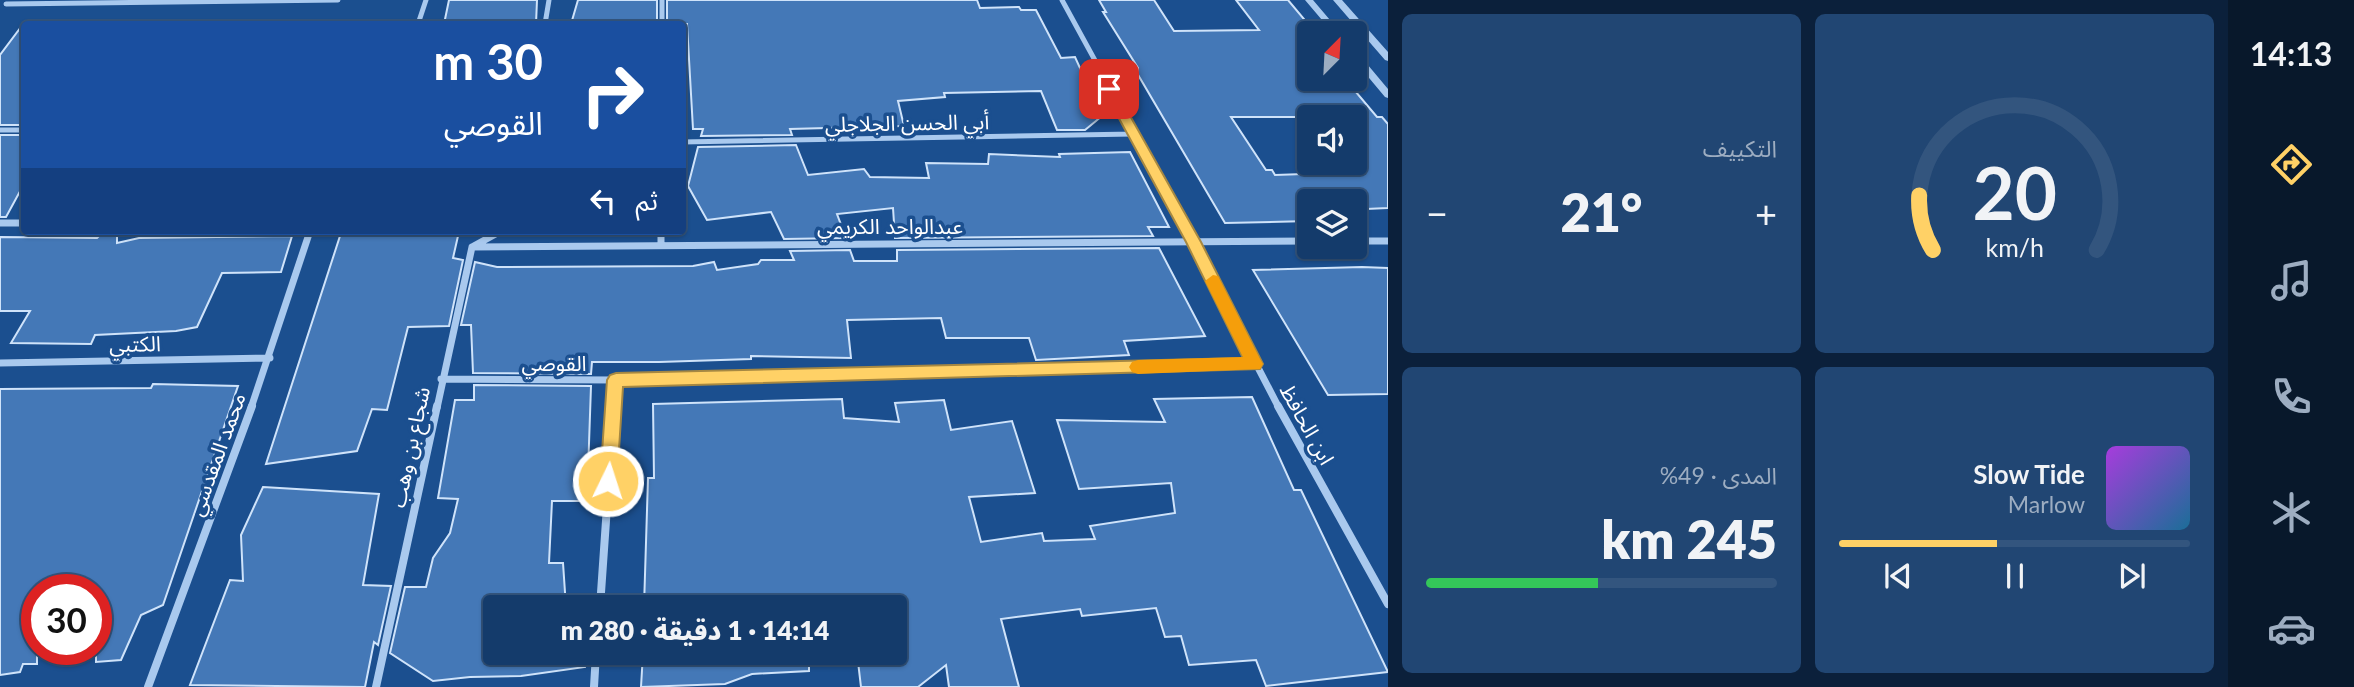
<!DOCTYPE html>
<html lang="ar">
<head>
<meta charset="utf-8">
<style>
  body { margin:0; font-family:Lato,"Noto Sans Arabic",sans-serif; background:#214673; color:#f1f3f6; direction:rtl; height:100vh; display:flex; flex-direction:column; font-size:26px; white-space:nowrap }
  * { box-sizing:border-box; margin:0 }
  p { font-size:23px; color:#9dadc1 }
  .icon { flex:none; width:38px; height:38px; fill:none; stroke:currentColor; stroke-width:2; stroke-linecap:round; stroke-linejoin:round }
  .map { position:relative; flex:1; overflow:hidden; direction:ltr }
  .side { display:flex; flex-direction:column; gap:14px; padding:14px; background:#0b203b; width:840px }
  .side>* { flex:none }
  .banner { position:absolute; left:21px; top:21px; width:665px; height:214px; border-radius:7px; box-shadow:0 2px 5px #0004,0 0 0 2px #33557e; direction:rtl; background:#1a4fa0; color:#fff; overflow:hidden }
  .needle { width:46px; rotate:24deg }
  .controls { position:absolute; left:1297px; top:21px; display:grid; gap:14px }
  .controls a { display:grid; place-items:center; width:70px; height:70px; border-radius:7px; background:#143b6b; box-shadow:0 2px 5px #0004,0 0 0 2px #33557e; font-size:35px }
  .speed { position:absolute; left:21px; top:574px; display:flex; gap:14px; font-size:35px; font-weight:700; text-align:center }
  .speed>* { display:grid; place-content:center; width:91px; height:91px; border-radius:50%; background:#143b6b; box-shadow:0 2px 5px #0004,0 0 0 2px #33557e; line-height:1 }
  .speed .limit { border:10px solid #d22; background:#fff; color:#111 }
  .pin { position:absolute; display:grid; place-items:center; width:60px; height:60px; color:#fff; margin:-30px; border-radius:14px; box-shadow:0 4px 10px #0006 }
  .me { position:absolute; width:77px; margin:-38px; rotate:4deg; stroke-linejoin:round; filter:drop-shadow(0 0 5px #0008) }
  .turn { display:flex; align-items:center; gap:24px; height:147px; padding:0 28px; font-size:32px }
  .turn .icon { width:91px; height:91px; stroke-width:2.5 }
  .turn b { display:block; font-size:49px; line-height:60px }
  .then { display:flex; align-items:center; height:66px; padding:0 28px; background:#0003; gap:14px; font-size:26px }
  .big { font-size:52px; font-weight:800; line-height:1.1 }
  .side .tile { flex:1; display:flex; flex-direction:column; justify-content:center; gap:10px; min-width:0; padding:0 24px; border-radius:10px; background:#214673 }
  .side .dial { align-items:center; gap:0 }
  .dial svg { height:182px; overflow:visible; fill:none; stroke:#33557e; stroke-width:7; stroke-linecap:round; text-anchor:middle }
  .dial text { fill:#f1f3f6; stroke:none }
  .song { display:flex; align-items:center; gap:21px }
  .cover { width:84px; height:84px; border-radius:10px; background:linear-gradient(135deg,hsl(280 70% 55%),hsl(200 70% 35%)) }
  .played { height:7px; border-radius:4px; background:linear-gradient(90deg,#ffd166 45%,#33557e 45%) }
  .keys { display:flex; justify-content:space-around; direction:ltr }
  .heat { display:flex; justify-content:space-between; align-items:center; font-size:38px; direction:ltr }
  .charge { height:10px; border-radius:5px; background:linear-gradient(90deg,#34c759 49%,#33557e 0) }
  .side .tiles { flex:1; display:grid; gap:14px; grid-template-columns:repeat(2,1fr) }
  .trip { position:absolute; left:483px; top:595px; width:424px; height:70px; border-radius:7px; background:#143b6b; box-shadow:0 2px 5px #0004,0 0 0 2px #33557e; font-weight:800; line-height:70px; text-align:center; direction:rtl }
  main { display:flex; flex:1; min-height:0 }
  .tabs { display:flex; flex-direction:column; width:126px; justify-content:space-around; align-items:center; background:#08182b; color:#9dadc1 }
  .tabs .icon { width:49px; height:49px }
  .tabs .on { color:#ffd166 }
  .tabs b { font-size:32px; color:#f1f3f6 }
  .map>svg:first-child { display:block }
  .building { fill:#4478b7; stroke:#cfe3fa; stroke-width:2; fill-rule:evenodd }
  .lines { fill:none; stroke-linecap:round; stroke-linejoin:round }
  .minor-far2 { stroke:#a9c9ee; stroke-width:5 }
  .minor-far1 { stroke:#a9c9ee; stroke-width:7 }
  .minor { stroke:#a9c9ee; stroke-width:8 }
  .tertiary { fill:#a9c9ee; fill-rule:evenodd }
  .route { fill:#ffd166; stroke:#a68842; stroke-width:2 }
  .slow { fill:#f59e0b }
  .labels { text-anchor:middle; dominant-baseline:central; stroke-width:7; stroke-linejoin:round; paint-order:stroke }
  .street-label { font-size:21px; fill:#fff; stroke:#1b4f8f }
</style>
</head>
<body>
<main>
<nav class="tabs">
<b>14:13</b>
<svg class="icon on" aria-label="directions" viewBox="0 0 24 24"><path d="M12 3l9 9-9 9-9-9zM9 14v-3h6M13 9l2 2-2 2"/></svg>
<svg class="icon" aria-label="music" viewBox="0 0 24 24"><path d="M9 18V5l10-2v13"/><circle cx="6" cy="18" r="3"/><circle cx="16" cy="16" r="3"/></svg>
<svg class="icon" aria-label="phone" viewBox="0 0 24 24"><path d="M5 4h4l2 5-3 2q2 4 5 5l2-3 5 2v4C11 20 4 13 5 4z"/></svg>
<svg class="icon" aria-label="climate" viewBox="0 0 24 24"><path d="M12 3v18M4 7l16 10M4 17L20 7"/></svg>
<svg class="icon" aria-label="car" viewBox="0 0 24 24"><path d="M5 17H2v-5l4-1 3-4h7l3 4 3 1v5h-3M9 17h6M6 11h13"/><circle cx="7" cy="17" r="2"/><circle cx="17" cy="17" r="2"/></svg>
</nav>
<section class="side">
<div class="tiles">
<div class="tile dial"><svg viewBox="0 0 100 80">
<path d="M14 69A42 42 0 1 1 86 69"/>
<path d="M14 69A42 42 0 0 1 8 45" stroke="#ffd166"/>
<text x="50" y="56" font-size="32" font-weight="700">20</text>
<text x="50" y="72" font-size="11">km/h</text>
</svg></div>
<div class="tile"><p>التكييف</p>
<div class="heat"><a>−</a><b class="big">21°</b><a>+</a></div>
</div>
<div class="tile">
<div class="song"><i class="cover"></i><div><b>Slow Tide</b><p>Marlow</p></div></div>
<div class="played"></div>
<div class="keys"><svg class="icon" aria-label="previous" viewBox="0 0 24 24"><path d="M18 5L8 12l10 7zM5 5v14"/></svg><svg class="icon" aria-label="pause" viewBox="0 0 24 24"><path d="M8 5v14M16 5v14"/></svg><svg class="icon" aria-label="next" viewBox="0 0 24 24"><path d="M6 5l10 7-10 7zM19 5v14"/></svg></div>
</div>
<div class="tile"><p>المدى · 49%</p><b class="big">245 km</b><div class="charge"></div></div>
</div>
</section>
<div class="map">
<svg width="1388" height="687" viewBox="0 0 1388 687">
  <rect width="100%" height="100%" fill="#1b4f8f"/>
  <path class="building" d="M449,0H537L536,24H444Z
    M578,0H657V24H571Z
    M667,0H977L980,8L1019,7L1021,10H1036L1061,58L1075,57L1102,116L1085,130H1057L1041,91L944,93L945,97L898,101L904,126L790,129L792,135L701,136L703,129H693L687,24H667Z
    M1099,0H1154L1174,31L1259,30L1236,0H1288L1309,25V79H1345L1377,117H1382L1388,124V208L1366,209L1360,201H1309V221L1225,223L1137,73L1138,68L1103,12H1106ZM1231,117H1354V161L1362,172L1275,175L1272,170H1266Z
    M24,23V125H0V55Z
    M0,135H24V184L6,217H0Z
    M796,145L808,175L864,169L870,177L929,178L926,163L988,164L989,154L1060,157L1059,154L1130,152L1169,227H1148L1153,236L895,238L893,208L837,214L846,238L784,239L771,212L707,220L688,186L698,147Z
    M103,232L117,233V243L139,238L292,236L281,272L222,273L197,327L176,331L95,335L91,344L11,343L30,311H0V237L97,238Z
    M340,236H458L453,258L463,260L449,326L408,327L387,410L372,409L357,451L266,464Z
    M1159,248L1205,336L1124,341L1129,355L1036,360L1029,338H946L941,318L847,320L851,358L751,356V359L659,362H592L591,374L473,373L471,325H461L475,262L497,267L693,266L714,262L717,270L758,264L761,260H794L790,251L850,250L854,261H897V250Z
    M1362,267L1388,268V394L1328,395L1253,270Z
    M153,384L238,386L163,605L141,615L121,660L96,662V590H37V664H23L20,672L0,675V389L151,388Z
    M474,385L591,386L587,501H552L549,563H563L566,607H495V653H585V667L521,676L470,677L433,681L390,653L405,587H426L433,558L450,533L458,499L438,498L455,400H474Z
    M1252,397L1294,490H1301L1388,672L1266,686L1256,660L1189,665L1181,636L1165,637L1156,608L1082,616L1080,609L1001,619L1019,687H949L946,665L918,687H861L857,653H894V607H644L648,478H654L653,404L842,399L844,418L899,422L895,403L944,400L951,430L1012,421L1035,493L969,497L981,542L1042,533L1044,541L1095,539L1090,526L1175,513L1171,483L1079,489L1057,420L1165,422L1154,399Z
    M263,487L379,494L363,585L391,586L378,645L374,642L365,687L190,685L230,580L243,581L241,535Z
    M643,653H809V671L752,674L725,684L641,687Z"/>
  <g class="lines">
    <path class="minor-far2" d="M662,0V24
      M1062,0L1162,183
      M6,4L338,0
      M418,24L426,0
      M545,24L549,0
      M0,130H24
      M682,142L1133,134"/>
    <path class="minor-far1" d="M1161,181L1279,408
      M0,223H24
      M661,231V244
      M1354,241H1388
      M472,247L1309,241
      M0,363L270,358
      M441,379L616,380L1254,364
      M251,408L310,231
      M437,408L472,247L501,231
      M614,408L616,380"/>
    <path class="minor" d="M1278,406L1388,604
      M600,607L614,406
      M148,687L252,406
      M376,687L437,406
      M594,687L596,653"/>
    <path class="tertiary" d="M1305,0H1313L1341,33H1333Z
      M1333,0H1342L1388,52V61L1385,60Z
      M1354,51L1357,52L1388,89V98L1385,97L1354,60Z"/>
  </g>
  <path class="route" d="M1109,85L1115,89L1201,242L1263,364L1260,369L623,387L617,481L615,487L608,489L602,487L600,481L607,380L610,375L616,373L1243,358L1186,242L1103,89Z"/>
  <path class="slow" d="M1213,275L1218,276L1260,359L1263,364L1260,369L1138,374L1132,372L1129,367L1132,362L1138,360L1243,357L1205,281Z"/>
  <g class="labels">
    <g class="street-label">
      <text transform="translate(907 122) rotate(-1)">أبي الحسن الجلاجلي</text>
      <text x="890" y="225">عبدالواحد الكريمي</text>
      <text transform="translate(135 343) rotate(-1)">الكتبي</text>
      <text x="554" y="362">القوصي</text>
      <text transform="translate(1308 424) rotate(61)">ابن الحافظ</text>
      <text transform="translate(409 447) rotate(-78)">شجاع بن وهب</text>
      <text transform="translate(216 454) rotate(-70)">محمد المقدسي</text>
    </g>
  </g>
</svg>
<div class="controls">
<a><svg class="needle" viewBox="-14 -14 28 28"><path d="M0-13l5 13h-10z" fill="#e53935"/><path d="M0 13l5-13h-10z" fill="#9dadc1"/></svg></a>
<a><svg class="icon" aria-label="sound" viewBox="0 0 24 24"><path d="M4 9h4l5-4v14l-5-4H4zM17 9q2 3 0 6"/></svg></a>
<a><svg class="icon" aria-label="layers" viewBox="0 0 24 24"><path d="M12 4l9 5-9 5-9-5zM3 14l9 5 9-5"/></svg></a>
</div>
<div class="speed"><div class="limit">30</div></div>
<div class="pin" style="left:1109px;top:89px;background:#d93025"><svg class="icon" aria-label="arrive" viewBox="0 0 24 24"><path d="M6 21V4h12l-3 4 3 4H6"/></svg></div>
<svg class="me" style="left:608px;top:481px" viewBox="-20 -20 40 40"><circle r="17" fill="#ffd166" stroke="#fff" stroke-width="3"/><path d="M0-11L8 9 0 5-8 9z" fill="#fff"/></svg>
<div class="trip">14:14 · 1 دقيقة · 280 m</div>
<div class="banner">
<div class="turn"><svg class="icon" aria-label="right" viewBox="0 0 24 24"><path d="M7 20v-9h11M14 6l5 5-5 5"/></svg><div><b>30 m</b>القوصي</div></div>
<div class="then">ثم<svg class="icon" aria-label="left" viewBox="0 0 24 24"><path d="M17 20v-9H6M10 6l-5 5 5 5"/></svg></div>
</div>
</div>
</main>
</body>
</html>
